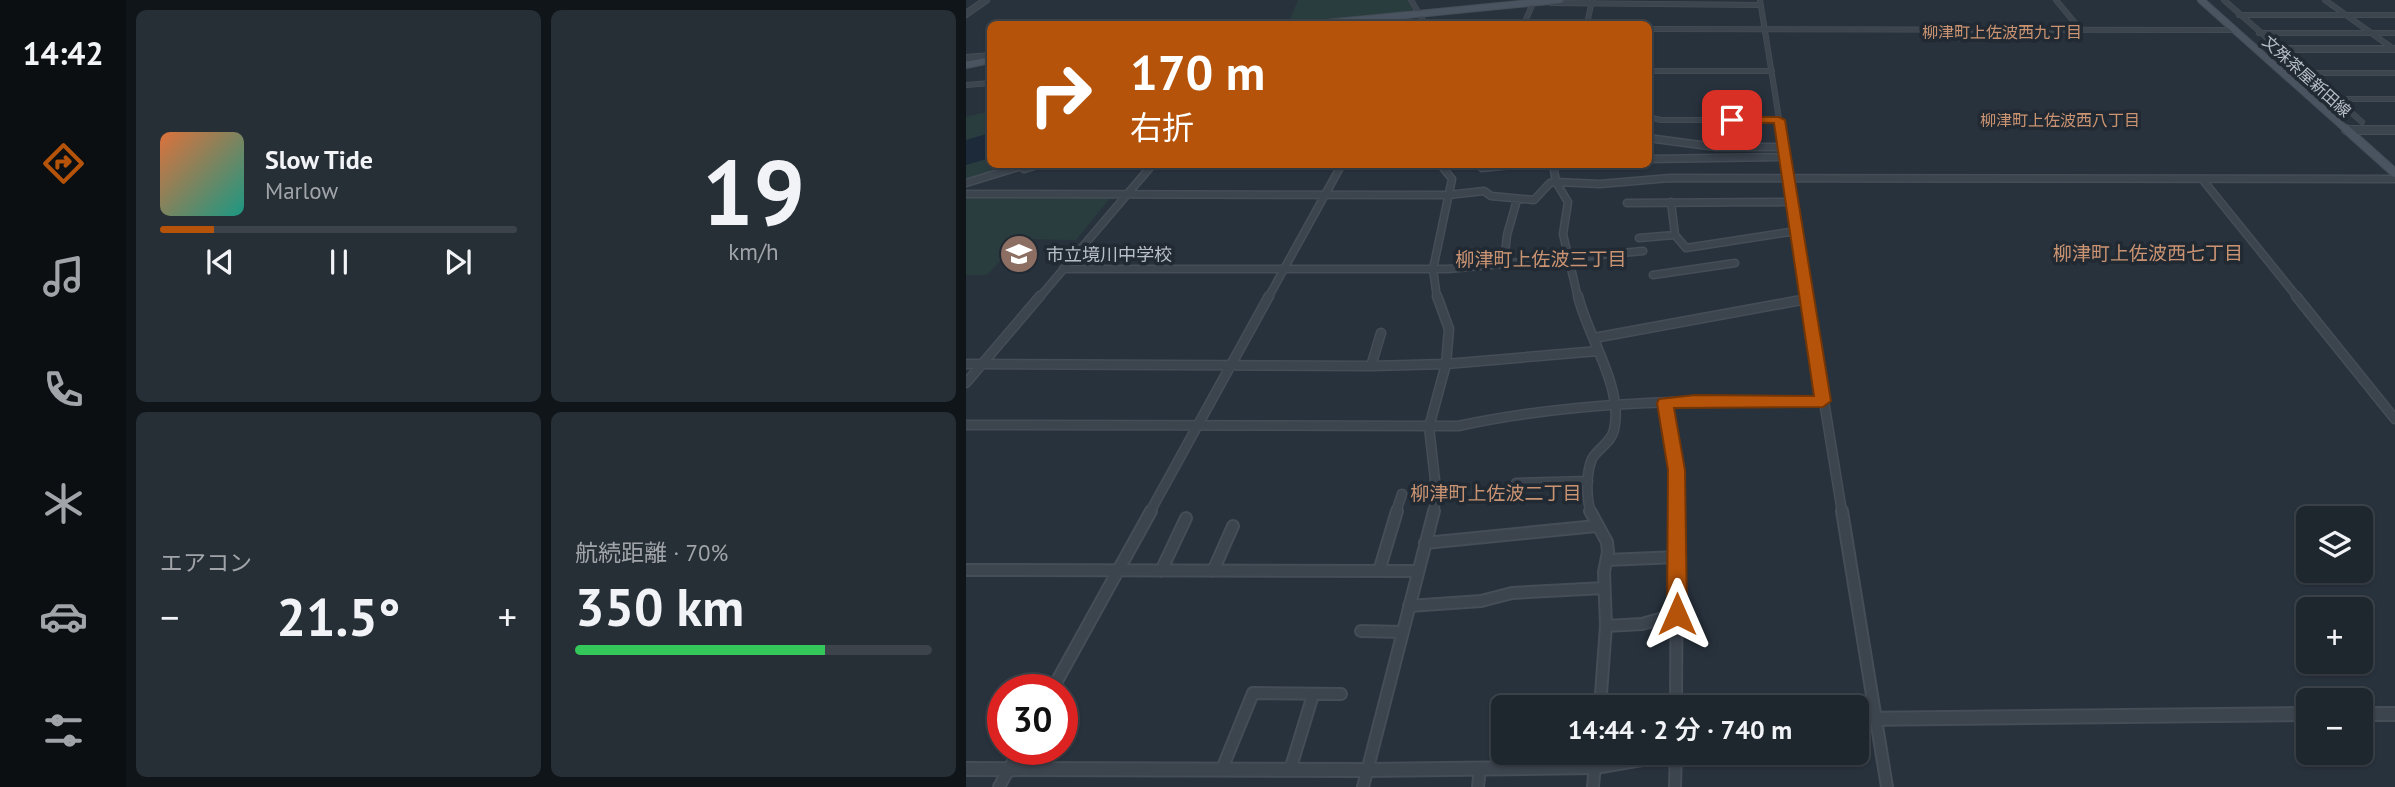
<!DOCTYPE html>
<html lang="ja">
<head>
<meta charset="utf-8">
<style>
  body { margin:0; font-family:"PT Sans","Noto Sans JP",sans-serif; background:#262e36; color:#f1f3f6; height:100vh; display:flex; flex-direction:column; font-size:26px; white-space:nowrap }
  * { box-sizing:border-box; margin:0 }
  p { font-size:23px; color:#a1a5aa }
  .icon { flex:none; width:38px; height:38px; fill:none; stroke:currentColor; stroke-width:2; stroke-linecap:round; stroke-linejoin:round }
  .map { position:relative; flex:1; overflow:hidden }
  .drawer { display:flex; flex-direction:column; gap:10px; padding:10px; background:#101519; width:840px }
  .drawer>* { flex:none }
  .top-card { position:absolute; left:21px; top:21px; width:665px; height:147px; border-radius:10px; box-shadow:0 2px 5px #0004,0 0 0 2px #3c434a; background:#b45309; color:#fff; overflow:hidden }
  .fabs { position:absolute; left:1330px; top:506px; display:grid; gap:14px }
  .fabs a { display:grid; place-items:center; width:77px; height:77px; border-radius:10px; background:#1e262e; box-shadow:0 2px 5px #0004,0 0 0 2px #3c434a; font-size:35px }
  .speed { position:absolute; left:21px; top:674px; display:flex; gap:14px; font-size:35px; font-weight:700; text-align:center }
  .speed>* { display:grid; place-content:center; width:91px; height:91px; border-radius:50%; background:#1e262e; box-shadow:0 2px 5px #0004,0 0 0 2px #3c434a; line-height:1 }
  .speed .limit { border:10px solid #d22; background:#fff; color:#111 }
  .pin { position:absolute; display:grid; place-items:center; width:60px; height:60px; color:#fff; margin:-30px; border-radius:14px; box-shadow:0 4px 10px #0006 }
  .me { position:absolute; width:77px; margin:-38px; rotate:0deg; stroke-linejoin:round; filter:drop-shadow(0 0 5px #0008) }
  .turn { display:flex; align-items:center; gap:24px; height:147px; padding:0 28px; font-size:32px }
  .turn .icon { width:91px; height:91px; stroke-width:2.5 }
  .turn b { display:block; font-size:49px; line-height:60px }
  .big { font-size:52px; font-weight:600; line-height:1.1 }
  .drawer .tile { flex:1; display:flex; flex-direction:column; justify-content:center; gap:10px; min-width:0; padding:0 24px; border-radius:10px; background:#262e36 }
  .drawer .dial { align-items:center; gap:0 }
  .dial b { font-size:91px; line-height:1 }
  .song { display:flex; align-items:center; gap:21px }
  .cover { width:84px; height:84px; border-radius:10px; background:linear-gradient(135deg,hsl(20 70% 55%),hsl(170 70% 35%)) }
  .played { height:7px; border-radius:4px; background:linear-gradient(90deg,#b45309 15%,#3c434a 15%) }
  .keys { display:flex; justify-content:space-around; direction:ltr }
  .heat { display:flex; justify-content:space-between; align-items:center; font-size:38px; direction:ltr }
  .charge { height:10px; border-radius:5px; background:linear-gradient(90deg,#34c759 70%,#3c434a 0) }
  .drawer .tiles { flex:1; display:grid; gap:10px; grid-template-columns:repeat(2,1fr) }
  .trip { position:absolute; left:525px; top:695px; width:378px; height:70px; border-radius:10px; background:#1e262e; box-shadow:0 2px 5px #0004,0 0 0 2px #3c434a; font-weight:600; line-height:70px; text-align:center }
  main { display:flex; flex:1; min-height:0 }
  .menu { display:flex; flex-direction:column; width:126px; justify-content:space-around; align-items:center; background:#0c0f12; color:#a1a5aa }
  .menu .icon { width:49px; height:49px }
  .menu .current { color:#b45309 }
  .menu b { font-size:32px; color:#f1f3f6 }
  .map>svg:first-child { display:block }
  .green { fill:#2a3d3e }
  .water { fill:#1c2a3a }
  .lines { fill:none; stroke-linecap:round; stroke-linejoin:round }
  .minor-far3-casing { stroke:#454d57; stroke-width:6 }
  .minor-far2-casing { stroke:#454d57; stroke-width:9 }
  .minor-far1-casing { stroke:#454d57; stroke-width:11 }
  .minor-casing { stroke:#454d57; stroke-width:14 }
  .tertiary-far2-casing { stroke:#454d57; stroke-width:8 }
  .tertiary-far1-casing { stroke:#454d57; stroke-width:10 }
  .tertiary-casing { stroke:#454d57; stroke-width:16 }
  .secondary-far1-casing { stroke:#454d57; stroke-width:8 }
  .secondary-casing { stroke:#454d57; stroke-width:10 }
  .minor-far3 { stroke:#3c444e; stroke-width:4.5 }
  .minor-far2 { stroke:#3c444e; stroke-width:6 }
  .minor-far1 { stroke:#3c444e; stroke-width:8 }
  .minor { stroke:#3c444e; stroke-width:10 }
  .tertiary-far2 { stroke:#3c444e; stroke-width:6 }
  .tertiary-far1 { stroke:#3c444e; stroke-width:8 }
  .tertiary { stroke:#3c444e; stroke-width:12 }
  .secondary-far1 { stroke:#4a5460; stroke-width:6 }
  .secondary { stroke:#4a5460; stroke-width:8 }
  .route { fill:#b45309; stroke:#753606; stroke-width:2 }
  .labels { text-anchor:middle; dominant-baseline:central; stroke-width:7; stroke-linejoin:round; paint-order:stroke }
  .far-neighbourhood-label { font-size:16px; fill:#ca9472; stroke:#212933 }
  .far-street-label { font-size:16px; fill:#b8bfc8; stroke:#212933 }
  .poi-label { font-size:18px; fill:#b8bfc8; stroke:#212933; text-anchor:start }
  .neighbourhood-label { font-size:19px; fill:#ca9472; stroke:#212933 }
</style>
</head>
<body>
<main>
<nav class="menu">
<b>14:42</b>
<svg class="icon current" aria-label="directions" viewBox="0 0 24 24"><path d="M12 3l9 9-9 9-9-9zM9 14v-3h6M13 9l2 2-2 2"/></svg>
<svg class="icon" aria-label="music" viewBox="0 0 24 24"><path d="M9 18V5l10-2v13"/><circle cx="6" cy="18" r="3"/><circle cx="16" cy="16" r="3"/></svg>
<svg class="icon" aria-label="phone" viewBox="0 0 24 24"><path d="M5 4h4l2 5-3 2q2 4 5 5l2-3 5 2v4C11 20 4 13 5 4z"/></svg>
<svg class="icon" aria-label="climate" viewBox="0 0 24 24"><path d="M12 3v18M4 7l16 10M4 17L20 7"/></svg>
<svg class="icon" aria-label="car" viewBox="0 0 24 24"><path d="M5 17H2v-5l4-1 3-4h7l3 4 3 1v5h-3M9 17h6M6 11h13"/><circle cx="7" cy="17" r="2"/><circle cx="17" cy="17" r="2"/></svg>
<svg class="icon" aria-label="filters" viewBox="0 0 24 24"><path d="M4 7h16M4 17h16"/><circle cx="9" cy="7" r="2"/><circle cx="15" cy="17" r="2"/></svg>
</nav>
<section class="drawer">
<div class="tiles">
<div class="tile">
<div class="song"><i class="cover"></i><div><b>Slow Tide</b><p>Marlow</p></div></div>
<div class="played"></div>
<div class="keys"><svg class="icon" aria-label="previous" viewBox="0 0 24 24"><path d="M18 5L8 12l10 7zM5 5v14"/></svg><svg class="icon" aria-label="pause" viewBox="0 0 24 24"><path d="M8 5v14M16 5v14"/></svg><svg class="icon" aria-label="next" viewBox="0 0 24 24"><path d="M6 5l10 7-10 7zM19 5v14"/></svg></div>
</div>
<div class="tile dial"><b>19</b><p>km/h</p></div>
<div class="tile"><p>エアコン</p>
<div class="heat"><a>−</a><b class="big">21.5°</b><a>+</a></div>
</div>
<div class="tile"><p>航続距離 · 70%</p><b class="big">350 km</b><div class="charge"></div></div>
</div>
</section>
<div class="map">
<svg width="1429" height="787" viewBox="0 0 1429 787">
  <rect width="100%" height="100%" fill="#28323d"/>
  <path class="green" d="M332,0H441L447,10L431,13V19L445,18L446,24H346V22L322,24Z
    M24,111V164L56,165L0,181V117Z
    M0,197L144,198L110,240L55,239L21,275H0Z"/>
  <path class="water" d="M24,133V158L0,165V140Z"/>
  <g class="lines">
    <defs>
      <path id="minor-far3" d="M445,0L459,24
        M794,0L815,131
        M1090,0L1114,29
        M1258,0L1396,122
        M1359,0L1429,50
        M585,3L795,5
        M1273,15H1429
        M558,24L567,3H572
        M621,24L626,0
        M682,29L1268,30
        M1293,33H1429
        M682,71H806
        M1340,73H1429
        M0,85L24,83
        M1371,99H1429
        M682,117L695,120H813"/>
      <path id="minor-far2" d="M814,129L841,298
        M682,138L750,147H817
        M682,159L819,157
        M587,164L590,182L602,202L597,234L612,298
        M516,168L556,164
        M58,169L75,164
        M1236,179L1332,298
        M0,183L62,164
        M0,194L482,195L518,191L525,196L568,200L584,183L590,182L634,184L704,178L1429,179
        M705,202L709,235L720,248L830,231
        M661,203L825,202
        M673,238L709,235
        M538,264L541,235L551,200
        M97,269H482L677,251
        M687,275L769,263
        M73,298L187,164
        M302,298L376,164
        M471,298L467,269L486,179L474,164"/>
      <path id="minor-far1" d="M612,296C621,335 658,388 648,430C645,443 632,448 626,459C620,473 620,499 625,512
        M841,296L876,512
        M1330,296L1429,419
        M628,338L841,299
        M0,364L405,366L480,364L632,351
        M405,366L415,333
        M0,383L74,296
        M699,403L711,470V512
        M0,425L492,426C612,400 735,400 857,401
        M550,483L622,481
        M184,512L303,296
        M430,512L436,494
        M467,512L471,498L463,427L480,364L483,329L471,296"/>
      <path id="minor" d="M624,511L641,542L642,552L638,572L640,626L634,707
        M876,511L921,787
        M459,543L630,526
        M641,560L711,557
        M0,570L452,571
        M195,571L220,518
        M247,571L267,526
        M413,571L431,511
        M443,606L515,601L546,593L638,588
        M640,626L676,624L711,614
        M395,631L436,632
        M86,690L185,511
        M710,707L711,511
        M256,769L287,693L375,694
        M324,770L347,695
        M33,787L54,749
        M397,787L468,511
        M512,787L514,768
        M627,787L630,752
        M709,787L710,752"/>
      <path id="tertiary-far2" d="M0,14L20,0
        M1312,49H1429
        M0,58L24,56
        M1380,130H1429"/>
      <path id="tertiary-far1" d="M1380,130H1429"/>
      <path id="tertiary" d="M1395,714H1429
        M891,719L1342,714
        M0,769L401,770L629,767L718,752"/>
      <path id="secondary-far1" d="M1235,0L1382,131
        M350,24L594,0
        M0,65L24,60"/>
      <path id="secondary" d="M1380,129L1429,173"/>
    </defs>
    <use href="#minor-far3" class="minor-far3-casing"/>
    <use href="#minor-far2" class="minor-far2-casing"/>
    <use href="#minor-far1" class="minor-far1-casing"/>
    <use href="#minor" class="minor-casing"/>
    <use href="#tertiary-far2" class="tertiary-far2-casing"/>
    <use href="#tertiary-far1" class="tertiary-far1-casing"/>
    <use href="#tertiary" class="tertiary-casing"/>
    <use href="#secondary-far1" class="secondary-far1-casing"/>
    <use href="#secondary" class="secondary-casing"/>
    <use href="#minor-far3" class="minor-far3"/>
    <use href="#minor-far2" class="minor-far2"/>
    <use href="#minor-far1" class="minor-far1"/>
    <use href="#minor" class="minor"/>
    <use href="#tertiary-far2" class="tertiary-far2"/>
    <use href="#tertiary-far1" class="tertiary-far1"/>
    <use href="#tertiary" class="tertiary"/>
    <use href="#secondary-far1" class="secondary-far1"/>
    <use href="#secondary" class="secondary"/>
  </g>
  <path class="route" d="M766,117H813L819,120L865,401L857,407L708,408L719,470L721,614L718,620L711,623L704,620L701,614L702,470L691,403L693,399L729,395L848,396L808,123L762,122L761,120Z"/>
  <defs>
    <symbol id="school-disc" viewBox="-11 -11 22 22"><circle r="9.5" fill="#8d6e63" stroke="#212933"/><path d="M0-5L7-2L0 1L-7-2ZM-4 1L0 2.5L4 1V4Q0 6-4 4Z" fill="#fff"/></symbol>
  </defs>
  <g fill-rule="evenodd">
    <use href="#school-disc" x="31" y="232" width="44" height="44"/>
  </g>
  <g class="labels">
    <g class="far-neighbourhood-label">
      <text x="1036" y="32">柳津町上佐波西九丁目</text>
      <text x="1094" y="120">柳津町上佐波西八丁目</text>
    </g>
    <g class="far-street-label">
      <text transform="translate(1341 76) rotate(42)">文殊茶屋新田線</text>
    </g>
    <g class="poi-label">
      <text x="80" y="254">市立境川中学校</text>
    </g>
    <g class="neighbourhood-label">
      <text x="1182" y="253">柳津町上佐波西七丁目</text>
      <text x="575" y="259">柳津町上佐波三丁目</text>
      <text x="530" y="493">柳津町上佐波二丁目</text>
    </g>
  </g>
</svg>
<div class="fabs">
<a><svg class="icon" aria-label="layers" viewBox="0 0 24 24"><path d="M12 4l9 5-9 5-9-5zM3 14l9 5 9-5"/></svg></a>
<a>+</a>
<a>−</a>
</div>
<div class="speed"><div class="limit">30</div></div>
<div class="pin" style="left:766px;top:120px;background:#d93025"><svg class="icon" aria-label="arrive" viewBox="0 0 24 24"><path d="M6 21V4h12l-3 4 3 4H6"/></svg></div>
<svg class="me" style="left:711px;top:614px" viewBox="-20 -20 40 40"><path d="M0-17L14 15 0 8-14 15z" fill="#b45309" stroke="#fff" stroke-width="4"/></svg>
<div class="trip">14:44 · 2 分 · 740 m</div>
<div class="top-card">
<div class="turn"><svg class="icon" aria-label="right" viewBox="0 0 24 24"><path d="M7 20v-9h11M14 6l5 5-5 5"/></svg><div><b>170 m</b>右折</div></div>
</div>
</div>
</main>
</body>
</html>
